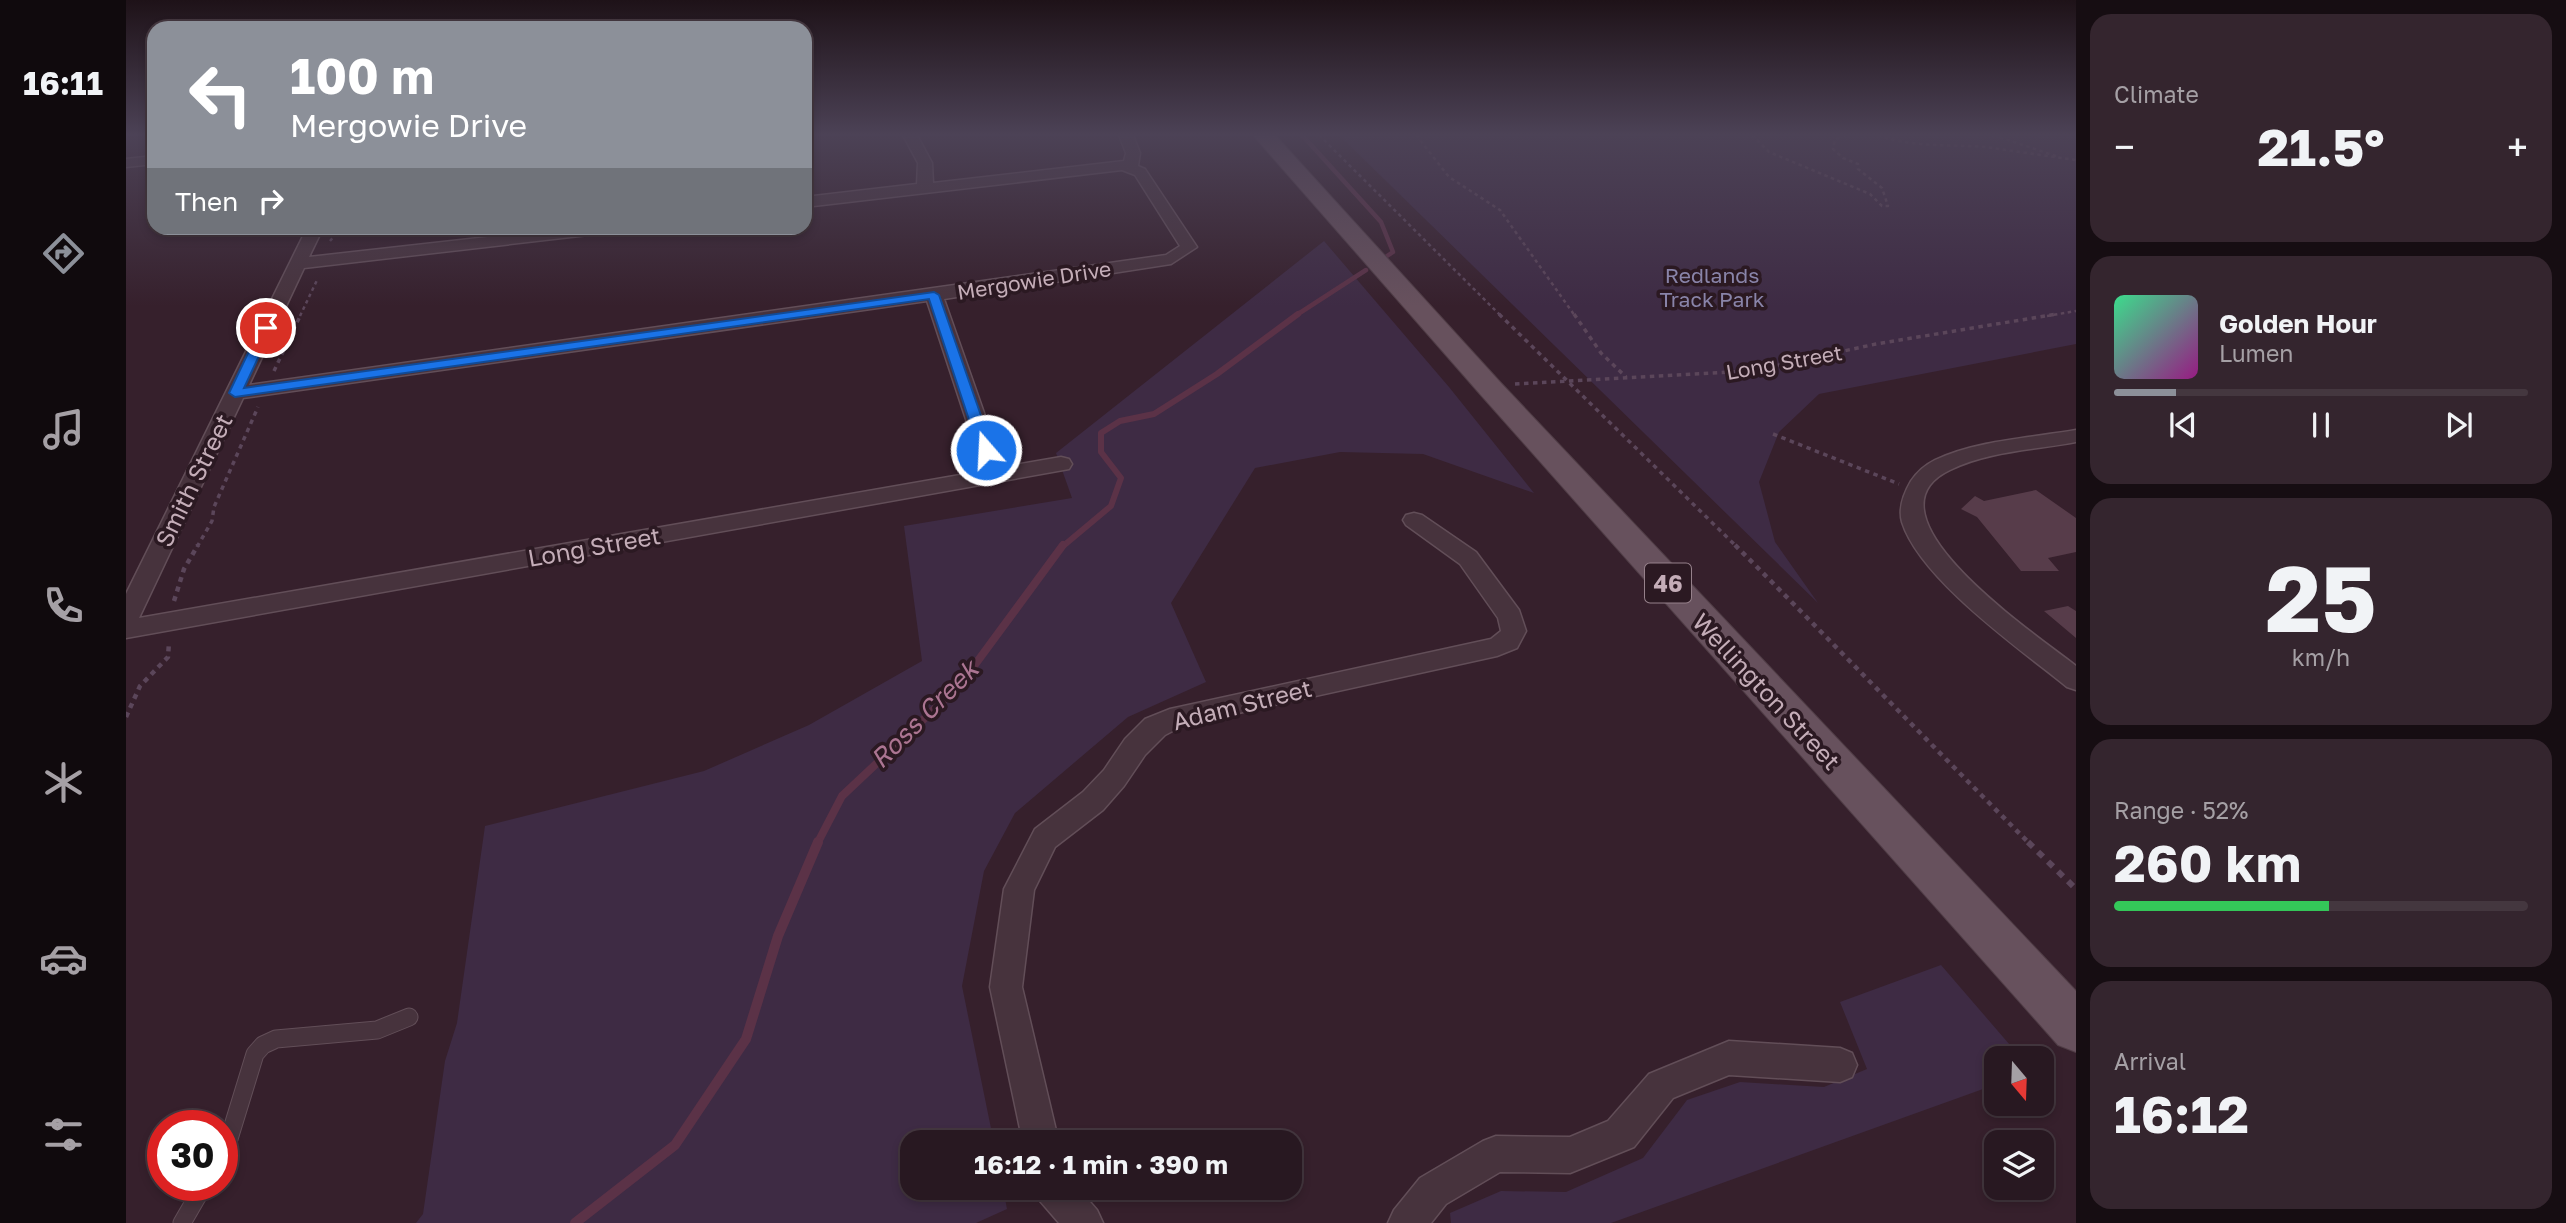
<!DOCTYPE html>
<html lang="en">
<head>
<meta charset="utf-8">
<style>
  body { margin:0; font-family:"Golos Text",sans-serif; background:#34252e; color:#f1f3f6; height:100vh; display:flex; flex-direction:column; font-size:26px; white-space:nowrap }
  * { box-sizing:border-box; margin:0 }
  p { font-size:23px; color:#a5a0a5 }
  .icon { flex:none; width:38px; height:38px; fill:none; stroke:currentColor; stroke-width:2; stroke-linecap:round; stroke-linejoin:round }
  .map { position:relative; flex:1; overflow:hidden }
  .side { display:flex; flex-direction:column; gap:14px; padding:14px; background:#160d12; width:490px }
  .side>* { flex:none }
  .guide { position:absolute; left:21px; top:21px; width:665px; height:214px; border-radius:21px; box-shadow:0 4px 10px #0003,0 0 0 2px #44373f; background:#8c9099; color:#fff; overflow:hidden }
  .needle { width:46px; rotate:161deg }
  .fabs { position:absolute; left:1858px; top:1046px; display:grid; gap:14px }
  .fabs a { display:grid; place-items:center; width:70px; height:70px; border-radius:14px; background:#281821; box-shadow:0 4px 10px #0003,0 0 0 2px #44373f; font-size:35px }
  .speed { position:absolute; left:21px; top:1110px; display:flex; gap:14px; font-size:35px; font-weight:700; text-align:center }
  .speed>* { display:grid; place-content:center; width:91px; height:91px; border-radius:50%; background:#281821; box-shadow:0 4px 10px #0003,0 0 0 2px #44373f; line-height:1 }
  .speed .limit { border:10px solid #d22; background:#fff; color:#111 }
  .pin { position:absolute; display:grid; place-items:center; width:60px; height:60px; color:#fff; margin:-30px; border:4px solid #fff; border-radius:50%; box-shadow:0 2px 7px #0007 }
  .me { position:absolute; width:77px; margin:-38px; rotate:341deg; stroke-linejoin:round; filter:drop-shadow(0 0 5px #0008) }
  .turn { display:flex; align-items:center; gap:24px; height:147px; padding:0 28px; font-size:32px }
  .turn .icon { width:91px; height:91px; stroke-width:2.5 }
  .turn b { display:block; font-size:49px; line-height:60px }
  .then { display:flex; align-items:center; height:66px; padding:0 28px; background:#0003; gap:14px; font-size:26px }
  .big { font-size:52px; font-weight:700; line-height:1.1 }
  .side .card { flex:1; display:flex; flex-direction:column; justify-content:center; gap:10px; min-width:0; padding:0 24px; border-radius:21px; background:#34252e }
  .side .dial { align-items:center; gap:0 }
  .dial b { font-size:91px; line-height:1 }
  .song { display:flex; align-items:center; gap:21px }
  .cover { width:84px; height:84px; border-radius:10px; background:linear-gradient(135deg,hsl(150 70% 55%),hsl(310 70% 35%)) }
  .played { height:7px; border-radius:4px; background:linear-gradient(90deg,#8c9099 15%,#44373f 15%) }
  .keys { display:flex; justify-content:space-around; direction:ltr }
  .heat { display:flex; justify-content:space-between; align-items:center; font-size:38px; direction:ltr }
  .charge { height:10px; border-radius:5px; background:linear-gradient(90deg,#34c759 52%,#44373f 0) }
  .trip { position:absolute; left:774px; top:1130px; width:402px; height:70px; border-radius:21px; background:#281821; box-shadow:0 4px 10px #0003,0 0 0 2px #44373f; font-weight:700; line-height:70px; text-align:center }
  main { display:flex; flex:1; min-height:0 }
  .menu { display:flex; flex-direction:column; width:126px; justify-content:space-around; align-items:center; background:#100a0d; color:#a5a0a5 }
  .menu .icon { width:49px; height:49px }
  .menu .active { color:#8c9099 }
  .menu b { font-size:32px; color:#f1f3f6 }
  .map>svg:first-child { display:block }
  .green { fill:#3e2b44 }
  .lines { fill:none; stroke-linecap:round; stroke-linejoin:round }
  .stream-far3 { stroke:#5b3247; stroke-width:4.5 }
  .stream-far2 { stroke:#5b3247; stroke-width:6 }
  .stream-far1 { stroke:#5b3247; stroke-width:8 }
  .stream { stroke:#5b3247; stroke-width:10 }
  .building { fill:#573c4a }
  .lane-casing { stroke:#624e58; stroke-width:19 }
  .street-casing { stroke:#624e58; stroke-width:3 }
  .primary-casing { stroke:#503d46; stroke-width:2 }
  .path-far3 { stroke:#5b465a; stroke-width:2.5; stroke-dasharray:3.5 3.5; stroke-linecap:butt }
  .path-far2 { stroke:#5b465a; stroke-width:3.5; stroke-dasharray:4.5 4.5; stroke-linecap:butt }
  .path-far1 { stroke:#5b465a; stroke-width:4.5; stroke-dasharray:5 5; stroke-linecap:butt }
  .path { stroke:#5b465a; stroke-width:6; stroke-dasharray:7 7; stroke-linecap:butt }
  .lane { stroke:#47333d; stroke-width:17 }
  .street { fill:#47333d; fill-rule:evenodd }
  .primary { fill:#67515d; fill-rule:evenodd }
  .route { fill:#1a73e8; stroke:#114b97; stroke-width:2 }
  .labels { text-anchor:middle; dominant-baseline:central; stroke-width:7; stroke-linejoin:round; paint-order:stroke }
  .far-park-label { font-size:21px; fill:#8984a9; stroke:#2b1922 }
  .far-street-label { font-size:21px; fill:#c4adb8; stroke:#2b1922 }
  .shield { fill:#2b1922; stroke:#96818b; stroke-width:2 }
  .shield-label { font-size:23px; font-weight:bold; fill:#c4adb8 }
  .street-label { font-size:24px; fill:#c4adb8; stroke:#2b1922 }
  .water-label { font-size:26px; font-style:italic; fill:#ac7592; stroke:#2b1922 }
</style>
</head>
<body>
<main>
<nav class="menu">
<b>16:11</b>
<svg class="icon active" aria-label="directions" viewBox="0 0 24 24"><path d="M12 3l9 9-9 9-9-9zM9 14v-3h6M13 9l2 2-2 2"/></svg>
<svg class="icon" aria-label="music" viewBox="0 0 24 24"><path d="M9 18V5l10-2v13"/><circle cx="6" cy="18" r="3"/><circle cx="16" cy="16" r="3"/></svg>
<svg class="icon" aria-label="phone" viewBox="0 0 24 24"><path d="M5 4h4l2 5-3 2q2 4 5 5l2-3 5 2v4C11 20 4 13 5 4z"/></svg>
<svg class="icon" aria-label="climate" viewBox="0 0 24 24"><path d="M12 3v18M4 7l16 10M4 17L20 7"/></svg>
<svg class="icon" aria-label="car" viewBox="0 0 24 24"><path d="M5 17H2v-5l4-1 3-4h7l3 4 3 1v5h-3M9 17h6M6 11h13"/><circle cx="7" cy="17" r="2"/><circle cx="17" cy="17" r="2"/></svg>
<svg class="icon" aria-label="filters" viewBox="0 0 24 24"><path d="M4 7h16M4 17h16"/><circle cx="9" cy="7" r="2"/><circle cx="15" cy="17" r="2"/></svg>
</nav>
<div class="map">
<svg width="1950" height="1223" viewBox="0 0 1950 1223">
  <rect width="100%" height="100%" fill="#36202c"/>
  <path class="green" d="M1213,135H1950V344L1693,394L1653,432L1633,482L1649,542L1692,603Z
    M1198,241L1323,387L1408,493L1297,454L1214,452L1129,468L1045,603L1080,682L1002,717L889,813L858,871L836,986L868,1143H786V1188H877L881,1209L850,1223H290L297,1214L319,1061L331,1023L359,826L578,771L683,725L796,661L778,526L946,498L930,453Z
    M1815,965L1896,1059H1871V1084L1485,1223H1325L1324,1213L1375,1191L1440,1192L1517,1158L1561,1100L1614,1082L1698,1087L1741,1069L1714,1002Z"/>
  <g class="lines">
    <path class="stream-far3" d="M1176,135L1255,222L1267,252L1261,256
      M1169,316L1240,270"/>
    <path class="stream-far2" d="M936,547L985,506L995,478L975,452V433L994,421L1028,414L1091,374L1172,314"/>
    <path class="stream-far1" d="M691,844L716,796L834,685L937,545"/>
    <path class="stream" d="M449,1223L549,1145L620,1039L652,936L692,842"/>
  </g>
  <path class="building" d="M1910,490L1950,518V552L1922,558L1933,571H1895L1851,517L1835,509L1849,496L1858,501Z
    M1942,606L1950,611V638L1918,611Z"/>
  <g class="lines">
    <defs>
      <path id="lane" d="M96,1152L102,1142L129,1054L137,1045L150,1039L251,1030L283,1017
        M56,1223L78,1185"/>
      <path id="street" d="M777,135H791L806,163L807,183L998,161L1000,153L993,135H1007L1014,153L1012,166L1019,169L1071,247L1045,264L818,299L877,467L935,457L943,459L946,464L943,469L0,638V594L181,228H197L183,257L443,228H488L480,233L178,268L123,385L1040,255L1054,246L1009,175L996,170L679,207V197L791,184L792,163ZM801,301L857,471L13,618L117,398Z
        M28,156V164L0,167V159Z
        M1950,430V442C1909,450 1862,451 1824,470C1730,515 1914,637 1950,666V690L1941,687C1894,649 1794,579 1776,522C1772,508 1778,493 1785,481C1791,472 1799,465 1809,460C1852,440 1904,438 1950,430Z
        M1288,513L1296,515L1350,552L1393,610L1400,631L1391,648L1371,656L1058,725L1039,735L1019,755L998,786L977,810L929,847L908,890L896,987L933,1143H897L864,987L878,889L909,829L957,792L978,770L999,739L1019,719L1044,709L1365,639L1375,631L1372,618L1334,564L1280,525L1277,520L1280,515Z
        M1603,1041L1714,1048L1726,1053L1731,1065L1726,1077L1714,1082L1603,1075L1547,1098L1508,1147L1444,1173L1374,1172L1320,1204L1305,1223H1262L1268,1210L1294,1178L1357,1141L1370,1136L1444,1137L1482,1121L1523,1074Z
        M909,1188H952L971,1210L977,1223H933L914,1201Z"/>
      <path id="primary" d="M1127,135H1149L1374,382L1950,991V1052L1932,1045L1354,394Z"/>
    </defs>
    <use href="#lane" class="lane-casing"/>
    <use href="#street" class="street-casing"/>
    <use href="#primary" class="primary-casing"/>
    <path class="path-far3" d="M1193,135L1375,316
      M1290,135L1323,177L1374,210L1449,316
      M1626,135L1643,152L1744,194L1756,206H1762L1756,188L1732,169V164L1717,158L1707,149L1709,139L1720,135
      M1752,135C1787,148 1823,144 1859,147C1889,151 1920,156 1950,160
      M1867,135L1930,156
      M204,241L215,228
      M174,316L192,278
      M1921,316L1950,311"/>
    <path class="path-far2" d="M1373,314L1611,547
      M1448,314L1475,353L1500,377
      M148,371L175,314
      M1389,384L1625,371L1750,344L1931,314
      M1647,434L1773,484
      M71,547L86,521L88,507L132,407"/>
    <path class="path-far1" d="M1609,545C1708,644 1805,745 1904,844
      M48,601L58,569L72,545
      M0,717L14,686L42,657L43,642"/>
    <path class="path" d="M1902,842L1950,889"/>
    <use href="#lane" class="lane"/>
    <use href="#street" class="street"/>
    <use href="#primary" class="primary"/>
  </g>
  <linearGradient id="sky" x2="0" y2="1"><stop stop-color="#1e1218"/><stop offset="0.44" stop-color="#4c4256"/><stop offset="1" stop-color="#4c4256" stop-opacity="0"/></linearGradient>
  <rect width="1950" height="306" fill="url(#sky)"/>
  <path class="route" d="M808,292L813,295L867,450L865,453L860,454L853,450L803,299L109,397L103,393L134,328L140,325L146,328L118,388Z"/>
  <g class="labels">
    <g class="far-park-label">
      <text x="1586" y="275">Redlands<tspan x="1586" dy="24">Track Park</tspan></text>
    </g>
    <g class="far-street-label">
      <text transform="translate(908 280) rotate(-9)">Mergowie Drive</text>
      <text transform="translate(1658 362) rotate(-10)">Long Street</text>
    </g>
    <rect class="shield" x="1519" y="563.5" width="46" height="39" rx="5"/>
    <g class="shield-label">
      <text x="1542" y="583">46</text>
    </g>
    <g class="street-label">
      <text transform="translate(67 480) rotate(-64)">Smith Street</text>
      <text transform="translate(468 546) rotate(-10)">Long Street</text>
      <text transform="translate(1641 691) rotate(47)">Wellington Street</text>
      <text transform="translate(1116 704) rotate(-14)">Adam Street</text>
    </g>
    <g class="water-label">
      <text transform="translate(798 714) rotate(-45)">Ross Creek</text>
    </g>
  </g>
</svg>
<div class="fabs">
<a><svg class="needle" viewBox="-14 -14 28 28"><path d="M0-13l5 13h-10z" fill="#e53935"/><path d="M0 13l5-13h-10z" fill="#a5a0a5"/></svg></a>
<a><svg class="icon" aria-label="layers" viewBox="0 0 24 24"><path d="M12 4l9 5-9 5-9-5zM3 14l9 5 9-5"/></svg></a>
</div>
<div class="speed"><div class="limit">30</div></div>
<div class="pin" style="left:140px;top:328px;background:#d93025"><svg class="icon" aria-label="arrive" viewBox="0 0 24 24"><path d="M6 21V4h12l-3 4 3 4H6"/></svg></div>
<svg class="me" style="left:860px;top:450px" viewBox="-20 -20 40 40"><circle r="17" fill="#1a73e8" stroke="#fff" stroke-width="3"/><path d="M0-11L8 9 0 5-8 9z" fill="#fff"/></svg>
<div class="trip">16:12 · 1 min · 390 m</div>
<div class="guide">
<div class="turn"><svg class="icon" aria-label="left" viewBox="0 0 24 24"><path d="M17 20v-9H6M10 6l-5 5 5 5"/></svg><div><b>100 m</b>Mergowie Drive</div></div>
<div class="then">Then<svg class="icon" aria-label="right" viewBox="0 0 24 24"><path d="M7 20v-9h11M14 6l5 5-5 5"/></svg></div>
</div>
</div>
<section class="side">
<div class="card"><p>Climate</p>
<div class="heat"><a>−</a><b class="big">21.5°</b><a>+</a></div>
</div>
<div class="card">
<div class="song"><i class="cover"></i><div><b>Golden Hour</b><p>Lumen</p></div></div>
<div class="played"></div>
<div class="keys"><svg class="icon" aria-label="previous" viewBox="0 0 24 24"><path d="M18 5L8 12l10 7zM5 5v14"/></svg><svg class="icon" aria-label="pause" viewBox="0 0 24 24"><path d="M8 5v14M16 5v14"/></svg><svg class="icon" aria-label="next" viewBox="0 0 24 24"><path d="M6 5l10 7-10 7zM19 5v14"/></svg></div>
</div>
<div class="card dial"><b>25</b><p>km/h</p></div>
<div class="card"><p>Range · 52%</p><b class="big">260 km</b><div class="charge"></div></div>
<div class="card"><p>Arrival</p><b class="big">16:12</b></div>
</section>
</main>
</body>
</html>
